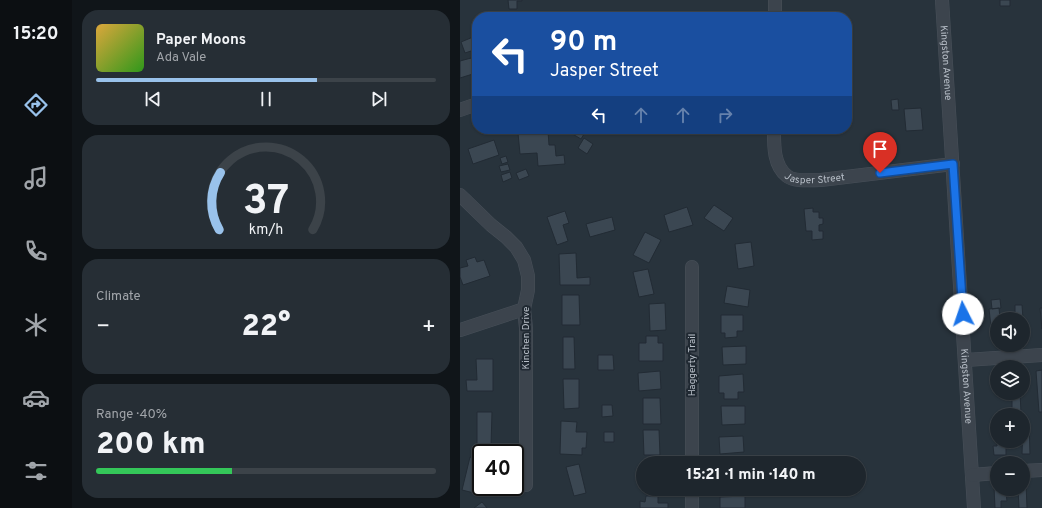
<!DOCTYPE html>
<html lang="en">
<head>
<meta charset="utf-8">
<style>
  body { margin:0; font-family:Overpass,sans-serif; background:#262e35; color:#f1f3f6; height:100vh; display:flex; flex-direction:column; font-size:15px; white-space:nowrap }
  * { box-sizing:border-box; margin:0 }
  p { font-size:13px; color:#a1a5aa }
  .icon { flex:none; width:22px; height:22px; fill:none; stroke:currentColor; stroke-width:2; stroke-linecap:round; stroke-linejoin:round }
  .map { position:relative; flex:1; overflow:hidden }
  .details { display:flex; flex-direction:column; gap:10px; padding:10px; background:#101519; width:388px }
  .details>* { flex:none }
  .guide { position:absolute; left:12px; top:12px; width:380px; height:122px; border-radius:16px; box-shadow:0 1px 3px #0004,0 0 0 1px #3c4349; background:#1a4fa0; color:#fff; overflow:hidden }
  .buttons { position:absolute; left:530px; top:312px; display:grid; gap:8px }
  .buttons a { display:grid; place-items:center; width:40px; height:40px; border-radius:50%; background:#1e262d; box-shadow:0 1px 3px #0004,0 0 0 1px #3c4349; font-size:20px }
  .speed { position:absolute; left:12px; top:444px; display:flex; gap:8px; font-size:20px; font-weight:700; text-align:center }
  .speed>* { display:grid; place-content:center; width:52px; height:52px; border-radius:50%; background:#1e262d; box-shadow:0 1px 3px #0004,0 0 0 1px #3c4349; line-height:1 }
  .speed .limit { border:2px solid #111; border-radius:6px; background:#fff; color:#111 }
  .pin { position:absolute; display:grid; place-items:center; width:34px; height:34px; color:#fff; margin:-41px -17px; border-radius:50% 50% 50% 0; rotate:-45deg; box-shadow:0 0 4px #0007 }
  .pin .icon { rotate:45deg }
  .me { position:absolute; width:44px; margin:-22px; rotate:356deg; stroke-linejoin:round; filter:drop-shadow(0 0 3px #0008) }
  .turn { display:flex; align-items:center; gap:14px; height:84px; padding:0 12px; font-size:18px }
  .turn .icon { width:52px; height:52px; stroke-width:2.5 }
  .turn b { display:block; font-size:28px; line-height:34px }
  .lanes { display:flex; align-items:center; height:38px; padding:0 12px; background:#0003; justify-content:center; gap:20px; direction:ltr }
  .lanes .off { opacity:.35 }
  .big { font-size:30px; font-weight:800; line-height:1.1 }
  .details .tile { flex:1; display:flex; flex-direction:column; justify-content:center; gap:6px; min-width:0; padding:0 14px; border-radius:16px; background:#262e35 }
  .details .dial { align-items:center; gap:0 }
  .dial svg { height:104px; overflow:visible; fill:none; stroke:#3c4349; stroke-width:7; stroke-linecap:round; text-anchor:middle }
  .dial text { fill:#f1f3f6; stroke:none }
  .song { display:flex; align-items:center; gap:12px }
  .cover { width:48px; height:48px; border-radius:6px; background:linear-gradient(135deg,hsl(40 70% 55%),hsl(110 70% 35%)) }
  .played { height:4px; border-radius:2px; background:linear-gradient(90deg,#99c2eb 65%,#3c4349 65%) }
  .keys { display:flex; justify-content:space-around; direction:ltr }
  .heat { display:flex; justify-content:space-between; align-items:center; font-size:22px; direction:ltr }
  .charge { height:6px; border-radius:3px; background:linear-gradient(90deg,#34c759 40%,#3c4349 0) }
  .trip { position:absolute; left:176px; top:456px; width:230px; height:40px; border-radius:20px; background:#1e262d; box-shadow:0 1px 3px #0004,0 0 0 1px #3c4349; font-weight:800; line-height:40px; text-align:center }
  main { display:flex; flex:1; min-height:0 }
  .menu { display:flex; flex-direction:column; width:72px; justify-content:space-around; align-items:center; background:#0c0f12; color:#a1a5aa }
  .menu .icon { width:28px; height:28px }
  .menu .current { color:#99c2eb }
  .menu b { font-size:18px; color:#f1f3f6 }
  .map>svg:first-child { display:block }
  .building { fill:#3b4752; stroke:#222b34 }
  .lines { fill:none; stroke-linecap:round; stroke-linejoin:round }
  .minor-casing { stroke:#485059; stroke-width:14 }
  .minor { stroke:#3c444d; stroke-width:13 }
  .route-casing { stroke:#114b97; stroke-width:10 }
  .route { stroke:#1a73e8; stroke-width:7 }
  .labels { text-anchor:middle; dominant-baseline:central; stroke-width:4; stroke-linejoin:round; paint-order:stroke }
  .street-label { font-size:10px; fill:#b8bfc8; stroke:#202932 }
</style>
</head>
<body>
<main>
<nav class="menu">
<b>15:20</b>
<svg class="icon current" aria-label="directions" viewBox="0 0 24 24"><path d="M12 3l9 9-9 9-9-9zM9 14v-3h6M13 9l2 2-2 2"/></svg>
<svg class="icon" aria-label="music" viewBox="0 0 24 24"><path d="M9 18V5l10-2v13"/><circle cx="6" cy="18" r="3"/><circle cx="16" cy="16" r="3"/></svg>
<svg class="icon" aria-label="phone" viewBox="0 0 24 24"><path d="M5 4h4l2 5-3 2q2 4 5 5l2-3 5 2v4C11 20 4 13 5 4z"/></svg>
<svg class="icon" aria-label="climate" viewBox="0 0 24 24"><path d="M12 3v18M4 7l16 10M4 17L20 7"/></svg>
<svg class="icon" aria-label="car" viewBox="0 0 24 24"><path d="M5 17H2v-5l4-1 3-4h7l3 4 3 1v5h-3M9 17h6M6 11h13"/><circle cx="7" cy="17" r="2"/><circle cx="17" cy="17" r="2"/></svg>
<svg class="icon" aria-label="filters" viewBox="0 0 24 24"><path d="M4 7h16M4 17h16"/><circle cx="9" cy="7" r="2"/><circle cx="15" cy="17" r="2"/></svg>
</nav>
<section class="details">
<div class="tile">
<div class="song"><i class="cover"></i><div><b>Paper Moons</b><p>Ada Vale</p></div></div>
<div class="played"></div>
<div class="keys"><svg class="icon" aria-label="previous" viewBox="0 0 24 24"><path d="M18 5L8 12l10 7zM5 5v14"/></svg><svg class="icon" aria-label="pause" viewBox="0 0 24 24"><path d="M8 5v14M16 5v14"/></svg><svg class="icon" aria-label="next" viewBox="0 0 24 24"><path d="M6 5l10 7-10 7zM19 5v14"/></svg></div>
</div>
<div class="tile dial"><svg viewBox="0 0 100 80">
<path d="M14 69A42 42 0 1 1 86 69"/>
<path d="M14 69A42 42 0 0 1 15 25" stroke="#99c2eb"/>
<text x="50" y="56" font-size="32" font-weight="700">37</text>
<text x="50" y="72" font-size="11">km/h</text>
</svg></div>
<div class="tile"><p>Climate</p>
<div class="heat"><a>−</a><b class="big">22°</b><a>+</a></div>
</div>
<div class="tile"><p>Range · 40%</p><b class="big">200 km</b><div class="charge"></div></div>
</section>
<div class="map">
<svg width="582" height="508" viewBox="0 0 582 508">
  <rect width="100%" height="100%" fill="#28333c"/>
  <path class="building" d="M48,0H62V1H57V9H49Z
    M540,0H550V6H540Z
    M13,37L17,49L5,53L1,42Z
    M11,58L16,73L0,78V61Z
    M438,99L439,110H432L431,100Z
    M461,108L463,130L446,131L444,109Z
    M104,129H127L121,139Z
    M88,131L89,145H95L96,156L104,155L105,164L78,166L77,153L60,154L58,133Z
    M124,138L133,144L127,154L118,148Z
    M34,140L39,155L13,164L8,149Z
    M46,156L48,162L42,164L40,158Z
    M48,164L50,170L41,172L39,166Z
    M66,169L69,176L59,180L56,173Z
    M50,172L52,178L43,182L41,175Z
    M254,205L273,218L264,231L244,218Z
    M227,207L233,225L209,232L204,215Z
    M353,208V212H359V218H363V224L359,225V231H363V239L352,240V231H346L344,209Z
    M105,211L109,223L103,225L108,241L97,245L87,217Z
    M152,217L155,230L130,237L126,224Z
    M185,232L201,240L189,263L173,255Z
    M291,242L294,266L278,269L275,244Z
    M116,253L117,278L130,277V285H100L99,254Z
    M15,257L17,262L24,260L30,276L3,285L0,277V268L8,266L6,260Z
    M188,269L194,294L179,297L173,272Z
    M267,286L290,290L288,307L264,303Z
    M102,295H119L120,325H102Z
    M540,299L541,308L532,309L531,300Z
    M205,303L206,330L190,331L189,304Z
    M555,305H562L563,319H555Z
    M539,308L540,319H537V344H533L529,309Z
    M580,308H582V329Z
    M261,315H283V331H277V337L265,338V333H261Z
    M186,336H198V343H203V361H179V343H186Z
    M103,337H114L115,369H103Z
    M286,346V364L263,365L262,347Z
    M138,355H153L154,370H138Z
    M16,359H33V391H7L6,380H17Z
    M582,370V412H579L576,371Z
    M200,371L201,389L179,391L178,373Z
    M283,374L284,392H278V399H264V393H259V376Z
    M103,379H119V408L104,409Z
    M552,393H560L561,412H552Z
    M183,398H200L201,424H183Z
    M142,405H152L153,416L142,417Z
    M261,406H285V424L262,425Z
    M17,412H32L31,446L17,445Z
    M101,421L117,422L116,432H127L126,448H122V455L100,454Z
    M569,422L570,454H562L563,423Z
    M183,430H199L200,455H184Z
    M144,432H154V442H144Z
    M283,436L284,452L260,454L259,437Z
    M537,441H546V455H534L533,446H537Z
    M10,457L21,460L18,476L21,477V481L18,494L2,490Z
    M119,464L126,493L114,496L106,467Z
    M179,468H183V484H179Z
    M563,483H566L567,508H559L558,489H563Z
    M534,487H537V489H540V493H546L547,501H541V508H535Z
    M186,496H198V503H208V508H180V501L185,502Z
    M285,496V508H260V497Z
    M22,502L27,508H14Z"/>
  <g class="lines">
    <defs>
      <g id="minor">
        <path id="s1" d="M482,0L514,508"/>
        <path d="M315,17V0"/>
        <path d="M0,110L17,104"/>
        <path id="s2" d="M314,129C314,144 313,165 327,176C334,182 351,180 361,180L493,164"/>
        <path d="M0,195L31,225L46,237L56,247L64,260L68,276V290L64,309L66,328V485"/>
        <path d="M0,330L64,309"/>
        <path d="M506,360L582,355"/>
        <path d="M232,463V267"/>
        <path d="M563,471L582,470"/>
        <path d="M512,475L537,473"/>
        <path d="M232,508V489"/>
      </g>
    </defs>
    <use href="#minor" class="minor-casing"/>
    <use href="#minor" class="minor"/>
  </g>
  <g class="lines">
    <defs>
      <path id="route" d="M420,173L493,164L503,314"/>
    </defs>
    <use href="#route" class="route-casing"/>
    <use href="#route" class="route"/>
  </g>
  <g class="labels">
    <g class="street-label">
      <text stroke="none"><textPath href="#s1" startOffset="63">Kingston Avenue</textPath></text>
      <text stroke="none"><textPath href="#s2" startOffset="79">Jasper Street</textPath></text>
      <text transform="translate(66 338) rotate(-90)">Kinchen Drive</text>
      <text transform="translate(232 365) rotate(-90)">Haggerty Trail</text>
      <text stroke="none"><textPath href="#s1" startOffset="387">Kingston Avenue</textPath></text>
    </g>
  </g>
</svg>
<div class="buttons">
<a><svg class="icon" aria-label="sound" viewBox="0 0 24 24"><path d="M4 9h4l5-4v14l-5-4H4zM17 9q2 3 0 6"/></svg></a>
<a><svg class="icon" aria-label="layers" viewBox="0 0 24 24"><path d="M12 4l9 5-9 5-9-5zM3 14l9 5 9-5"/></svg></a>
<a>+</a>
<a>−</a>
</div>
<div class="speed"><div class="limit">40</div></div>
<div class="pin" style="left:420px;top:173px;background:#d93025"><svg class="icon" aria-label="arrive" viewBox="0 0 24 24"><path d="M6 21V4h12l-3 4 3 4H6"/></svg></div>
<svg class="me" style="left:503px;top:314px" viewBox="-20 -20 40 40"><circle r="19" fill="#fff"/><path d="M0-13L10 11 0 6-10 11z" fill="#1a73e8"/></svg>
<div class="trip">15:21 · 1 min · 140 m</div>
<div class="guide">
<div class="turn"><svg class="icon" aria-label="left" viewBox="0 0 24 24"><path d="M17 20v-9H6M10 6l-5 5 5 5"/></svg><div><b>90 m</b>Jasper Street</div></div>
<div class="lanes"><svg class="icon" aria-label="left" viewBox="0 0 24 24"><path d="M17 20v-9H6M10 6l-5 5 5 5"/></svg><svg class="icon off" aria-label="ahead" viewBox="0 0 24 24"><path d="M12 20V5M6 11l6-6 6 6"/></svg><svg class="icon off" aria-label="ahead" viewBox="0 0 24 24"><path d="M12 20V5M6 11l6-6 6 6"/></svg><svg class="icon off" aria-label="right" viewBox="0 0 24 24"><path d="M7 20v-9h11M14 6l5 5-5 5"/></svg></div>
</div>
</div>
</main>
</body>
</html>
